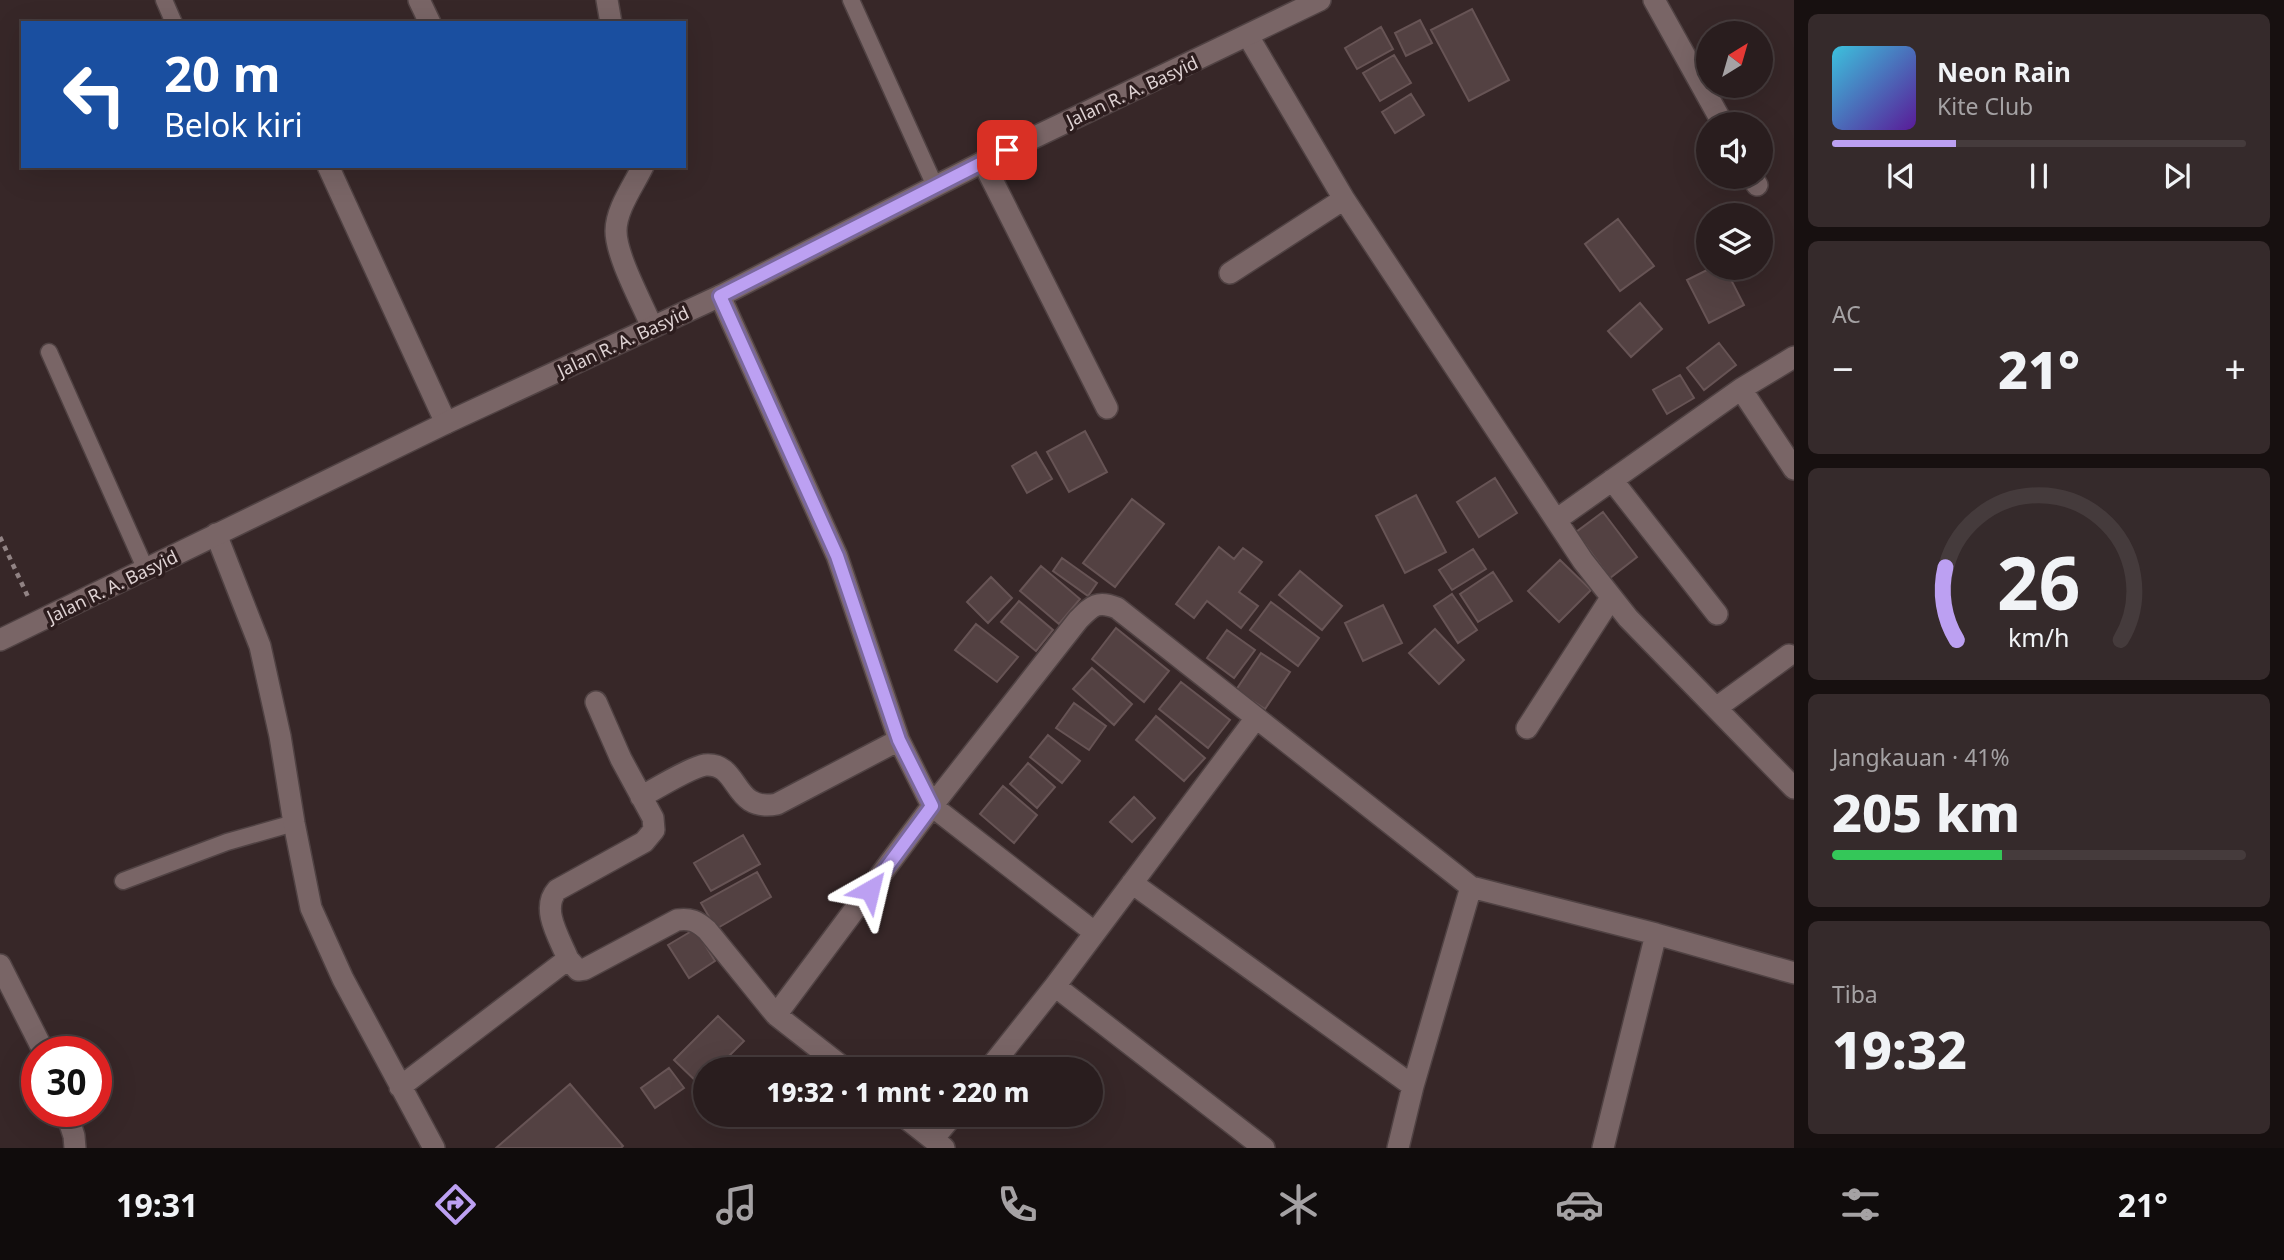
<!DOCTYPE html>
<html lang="id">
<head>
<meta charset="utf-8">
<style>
  body { margin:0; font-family:"Noto Sans",sans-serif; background:#352a2b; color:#f1f3f6; height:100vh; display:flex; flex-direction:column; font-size:26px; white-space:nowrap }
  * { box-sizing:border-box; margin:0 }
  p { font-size:23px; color:#a5a2a4 }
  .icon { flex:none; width:38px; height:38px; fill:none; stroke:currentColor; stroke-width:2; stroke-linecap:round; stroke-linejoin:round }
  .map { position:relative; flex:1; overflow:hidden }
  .drawer { display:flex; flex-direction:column; gap:14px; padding:14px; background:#171010; width:490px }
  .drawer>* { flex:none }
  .banner { position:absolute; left:21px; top:21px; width:665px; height:147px; border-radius:0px; box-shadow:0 7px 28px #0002,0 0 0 2px #453b3c; background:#1a4fa0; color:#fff; overflow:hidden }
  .needle { width:46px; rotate:37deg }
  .fabs { position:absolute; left:1696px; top:21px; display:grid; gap:14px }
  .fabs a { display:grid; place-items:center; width:77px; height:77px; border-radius:50%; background:#291d1e; box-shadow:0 7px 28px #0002,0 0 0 2px #453b3c; font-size:35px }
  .speed { position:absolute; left:21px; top:1036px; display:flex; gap:14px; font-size:35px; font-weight:700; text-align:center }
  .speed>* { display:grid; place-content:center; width:91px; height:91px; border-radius:50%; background:#291d1e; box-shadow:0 7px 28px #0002,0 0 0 2px #453b3c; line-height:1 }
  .speed .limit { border:10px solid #d22; background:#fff; color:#111 }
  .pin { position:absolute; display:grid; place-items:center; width:60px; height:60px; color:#fff; margin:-30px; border-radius:14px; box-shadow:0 4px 10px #0006 }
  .me { position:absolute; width:77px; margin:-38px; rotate:37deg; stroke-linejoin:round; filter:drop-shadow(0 0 5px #0008) }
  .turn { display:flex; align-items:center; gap:24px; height:147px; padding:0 28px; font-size:32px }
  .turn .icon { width:91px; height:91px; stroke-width:2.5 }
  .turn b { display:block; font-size:49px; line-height:60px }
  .big { font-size:52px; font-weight:800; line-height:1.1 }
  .drawer .tile { flex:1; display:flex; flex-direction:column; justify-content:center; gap:10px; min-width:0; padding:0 24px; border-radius:10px; background:#352a2b }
  .drawer .dial { align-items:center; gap:0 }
  .dial svg { height:182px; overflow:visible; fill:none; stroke:#453b3c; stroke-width:7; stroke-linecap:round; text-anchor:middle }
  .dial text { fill:#f1f3f6; stroke:none }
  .song { display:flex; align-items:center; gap:21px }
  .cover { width:84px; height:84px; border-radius:10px; background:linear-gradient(135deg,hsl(190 70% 55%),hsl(270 70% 35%)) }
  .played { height:7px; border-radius:4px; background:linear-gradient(90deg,#bca0f2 30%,#453b3c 30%) }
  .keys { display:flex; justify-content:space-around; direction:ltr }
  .heat { display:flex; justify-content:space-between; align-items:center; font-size:38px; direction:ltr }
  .charge { height:10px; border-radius:5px; background:linear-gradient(90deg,#34c759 41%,#453b3c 0) }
  .trip { position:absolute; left:693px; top:1057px; width:410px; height:70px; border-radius:35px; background:#291d1e; box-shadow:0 7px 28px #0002,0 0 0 2px #453b3c; font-weight:800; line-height:70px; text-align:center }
  .menu { display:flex; height:112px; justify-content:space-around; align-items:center; background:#100c0c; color:#a5a2a4 }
  .menu .icon { width:49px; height:49px }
  .menu .current { color:#bca0f2 }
  .menu b { font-size:32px; color:#f1f3f6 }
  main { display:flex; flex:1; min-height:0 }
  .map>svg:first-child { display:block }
  .building { fill:#534142; stroke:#675455; stroke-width:2 }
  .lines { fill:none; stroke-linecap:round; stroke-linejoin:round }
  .lane-casing { stroke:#504243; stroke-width:19 }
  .street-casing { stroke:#504243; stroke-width:24 }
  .secondary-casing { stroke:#504243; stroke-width:24 }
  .path { stroke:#918384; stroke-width:4.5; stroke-dasharray:5 5; stroke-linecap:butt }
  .lane { stroke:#796566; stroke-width:16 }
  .street { stroke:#796566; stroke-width:21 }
  .secondary { stroke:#796566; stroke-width:21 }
  .route-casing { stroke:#7a689d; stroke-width:18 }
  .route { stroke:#bca0f2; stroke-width:12 }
  .labels { text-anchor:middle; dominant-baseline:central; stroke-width:7; stroke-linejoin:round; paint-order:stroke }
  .street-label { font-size:18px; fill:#ded2d3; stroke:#2d1d1e }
</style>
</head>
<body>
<main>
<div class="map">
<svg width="1794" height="1148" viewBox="0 0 1794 1148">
  <rect width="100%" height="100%" fill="#372728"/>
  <path class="building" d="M1472,9L1509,80L1469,101L1431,30Z
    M1420,20L1432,43L1406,56L1395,33Z
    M1381,27L1393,49L1357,69L1345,48Z
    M1394,55L1411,83L1380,101L1363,73Z
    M1411,94L1424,115L1395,133L1382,112Z
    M1618,219L1654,266L1620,291L1585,244Z
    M1711,268H1725L1744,305L1709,323L1687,280Z
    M1640,303L1662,329L1631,357L1608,331Z
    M1719,343L1736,365L1704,390L1687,368Z
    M1680,375L1694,398L1667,414L1653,390Z
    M1085,431L1107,472L1069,492L1047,452Z
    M1036,452L1052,479L1027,493L1012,466Z
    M1495,478L1517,513L1479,537L1457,502Z
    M1416,495L1446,552L1405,573L1376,516Z
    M1132,499L1164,524L1115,587L1083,563Z
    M1603,512L1637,557L1610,578L1576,532Z
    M1219,547L1234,559L1243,548L1262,562L1239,592L1258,606L1241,628L1207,601L1194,618L1176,604Z
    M1473,549L1486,569L1452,590L1439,570Z
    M1062,558L1097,583L1088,596L1053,571Z
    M1560,560L1591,590L1559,622L1528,591Z
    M1041,566L1080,599L1059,624L1020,591Z
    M1300,571L1342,606L1322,630L1279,595Z
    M1493,572L1512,601L1478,622L1460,594Z
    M991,577L1012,598L988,623L967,602Z
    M1452,594L1477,630L1458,643L1434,606Z
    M1019,601L1053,630L1036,651L1001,622Z
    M1271,602L1319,638L1298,666L1250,630Z
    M1383,605L1402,643L1363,661L1345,623Z
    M976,624L1018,657L997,682L955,650Z
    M1116,628L1169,671L1144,702L1092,659Z
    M1435,629L1464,660L1439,684L1409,653Z
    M1227,630L1255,650L1234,678L1207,658Z
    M1261,653L1290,672L1265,709L1236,690Z
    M1092,668L1132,704L1114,725L1073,689Z
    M1181,682L1230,720L1208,748L1159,709Z
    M1074,703L1106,726L1089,750L1056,728Z
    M1156,716L1205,758L1184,781L1136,740Z
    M1048,735L1080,761L1062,783L1030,757Z
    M1028,763L1055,787L1037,808L1010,784Z
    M1003,786L1037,815L1014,843L980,814Z
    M1134,797L1155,818L1132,842L1110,822Z
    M743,835L760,864L711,891L694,863Z
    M757,872L771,897L716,929L701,903Z
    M695,929L715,961L689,978L668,945Z
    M718,1016L744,1041L716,1069H705V1080L700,1085L674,1060Z
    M669,1068L684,1088L655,1108L641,1088Z
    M570,1084L623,1146L621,1148H496Z"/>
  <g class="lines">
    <defs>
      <path id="lane" d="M164,0L174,23
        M851,0L935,186
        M49,352L146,570
        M123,881L227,842L294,823"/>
      <path id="street" d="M419,0L430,23
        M607,0L611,23
        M1654,0L1723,124
        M1248,36L1344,199L1583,561L1628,618L1794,788
        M983,162L1107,408
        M328,166L446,423
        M643,166C634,185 616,209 616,231C616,256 642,303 652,327
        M1752,177L1757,185
        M1230,273L1344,199
        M720,296L837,556L899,740L932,806L776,1015L845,1069
        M1741,389L1794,469
        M1612,480L1717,614
        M1556,520L1741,389L1794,357
        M216,534L260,646L280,736L294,823L311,908L343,979L434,1148
        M1716,708L1789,655
        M1527,728L1611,598
        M641,797C655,789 691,767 705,765C741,762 731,813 777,804L899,740
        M1132,883L1413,1086
        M1094,932L932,806L1078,620C1092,606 1097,600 1117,608L1471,887L1656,934L1794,973
        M568,959C560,939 540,909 557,890L644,842L654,830L653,818L621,759L596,702
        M0,965L44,1052
        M1055,986L1264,1148
        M989,1069L1055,986L1256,718
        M400,1087L568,959L578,970L585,969L677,920C690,918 697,921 707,930L776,1015
        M66,1111L74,1136L75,1148
        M902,1115L944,1148
        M933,1139L953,1115
        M1398,1148L1413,1086L1471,887
        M1603,1148L1656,934"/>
      <path id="secondary" d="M0,640L446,423L720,296L983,162L1320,0"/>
    </defs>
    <use href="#lane" class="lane-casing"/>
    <use href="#street" class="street-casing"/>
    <use href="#secondary" class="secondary-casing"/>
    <path class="path" d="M0,537L29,599"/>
    <use href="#lane" class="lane"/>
    <use href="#street" class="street"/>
    <use href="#secondary" class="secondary"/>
  </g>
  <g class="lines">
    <defs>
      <path id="route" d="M870,890L932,806L899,740L837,556L720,296L1007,150"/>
    </defs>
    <use href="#route" class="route-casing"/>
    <use href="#route" class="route"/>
  </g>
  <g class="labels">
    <g class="street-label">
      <text transform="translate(1132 91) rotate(-25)">Jalan R. A. Basyid</text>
      <text transform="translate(623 341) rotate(-25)">Jalan R. A. Basyid</text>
      <text transform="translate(112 586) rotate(-26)">Jalan R. A. Basyid</text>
    </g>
  </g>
</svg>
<div class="fabs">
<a><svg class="needle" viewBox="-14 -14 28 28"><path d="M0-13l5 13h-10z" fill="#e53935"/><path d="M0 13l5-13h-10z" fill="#a5a2a4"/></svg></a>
<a><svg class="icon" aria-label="sound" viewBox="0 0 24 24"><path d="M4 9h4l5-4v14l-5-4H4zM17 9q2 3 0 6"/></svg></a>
<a><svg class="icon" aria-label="layers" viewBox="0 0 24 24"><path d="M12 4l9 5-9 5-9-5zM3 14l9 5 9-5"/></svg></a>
</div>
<div class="speed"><div class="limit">30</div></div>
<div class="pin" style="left:1007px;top:150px;background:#d93025"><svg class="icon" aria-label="arrive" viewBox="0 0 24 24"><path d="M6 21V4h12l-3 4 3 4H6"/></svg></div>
<svg class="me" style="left:870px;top:890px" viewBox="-20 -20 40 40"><path d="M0-17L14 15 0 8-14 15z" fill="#bca0f2" stroke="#fff" stroke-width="4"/></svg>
<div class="trip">19:32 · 1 mnt · 220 m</div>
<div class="banner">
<div class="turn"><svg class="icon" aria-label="left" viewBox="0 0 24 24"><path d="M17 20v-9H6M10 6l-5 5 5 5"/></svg><div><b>20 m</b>Belok kiri</div></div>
</div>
</div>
<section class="drawer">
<div class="tile">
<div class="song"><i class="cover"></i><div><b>Neon Rain</b><p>Kite Club</p></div></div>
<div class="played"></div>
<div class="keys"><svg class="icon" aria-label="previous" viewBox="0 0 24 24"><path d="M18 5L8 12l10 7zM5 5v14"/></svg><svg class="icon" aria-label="pause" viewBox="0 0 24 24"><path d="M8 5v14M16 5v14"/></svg><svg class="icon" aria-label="next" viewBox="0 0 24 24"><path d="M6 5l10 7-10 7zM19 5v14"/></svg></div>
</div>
<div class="tile"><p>AC</p>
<div class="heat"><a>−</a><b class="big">21°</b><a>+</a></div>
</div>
<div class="tile dial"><svg viewBox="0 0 100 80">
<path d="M14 69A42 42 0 1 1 86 69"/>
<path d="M14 69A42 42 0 0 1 9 37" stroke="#bca0f2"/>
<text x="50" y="56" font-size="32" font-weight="700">26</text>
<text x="50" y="72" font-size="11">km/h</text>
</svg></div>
<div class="tile"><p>Jangkauan · 41%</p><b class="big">205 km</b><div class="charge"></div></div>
<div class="tile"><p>Tiba</p><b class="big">19:32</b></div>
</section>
</main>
<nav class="menu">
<b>19:31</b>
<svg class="icon current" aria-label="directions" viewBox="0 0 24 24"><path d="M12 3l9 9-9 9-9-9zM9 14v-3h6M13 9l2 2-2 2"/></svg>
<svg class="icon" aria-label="music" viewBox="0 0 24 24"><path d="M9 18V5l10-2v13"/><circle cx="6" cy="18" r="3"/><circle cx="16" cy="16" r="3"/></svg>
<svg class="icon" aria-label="phone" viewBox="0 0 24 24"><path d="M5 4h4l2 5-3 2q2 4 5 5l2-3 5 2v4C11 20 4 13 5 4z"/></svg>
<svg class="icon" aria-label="climate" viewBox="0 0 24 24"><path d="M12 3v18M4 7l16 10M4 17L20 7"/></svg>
<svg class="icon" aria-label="car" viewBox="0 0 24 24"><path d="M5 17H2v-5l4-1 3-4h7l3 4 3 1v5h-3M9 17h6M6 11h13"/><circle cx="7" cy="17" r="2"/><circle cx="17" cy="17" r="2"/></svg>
<svg class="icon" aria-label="filters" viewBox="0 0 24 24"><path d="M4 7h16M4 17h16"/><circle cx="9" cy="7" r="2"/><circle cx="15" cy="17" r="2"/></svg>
<b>21°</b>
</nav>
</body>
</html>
